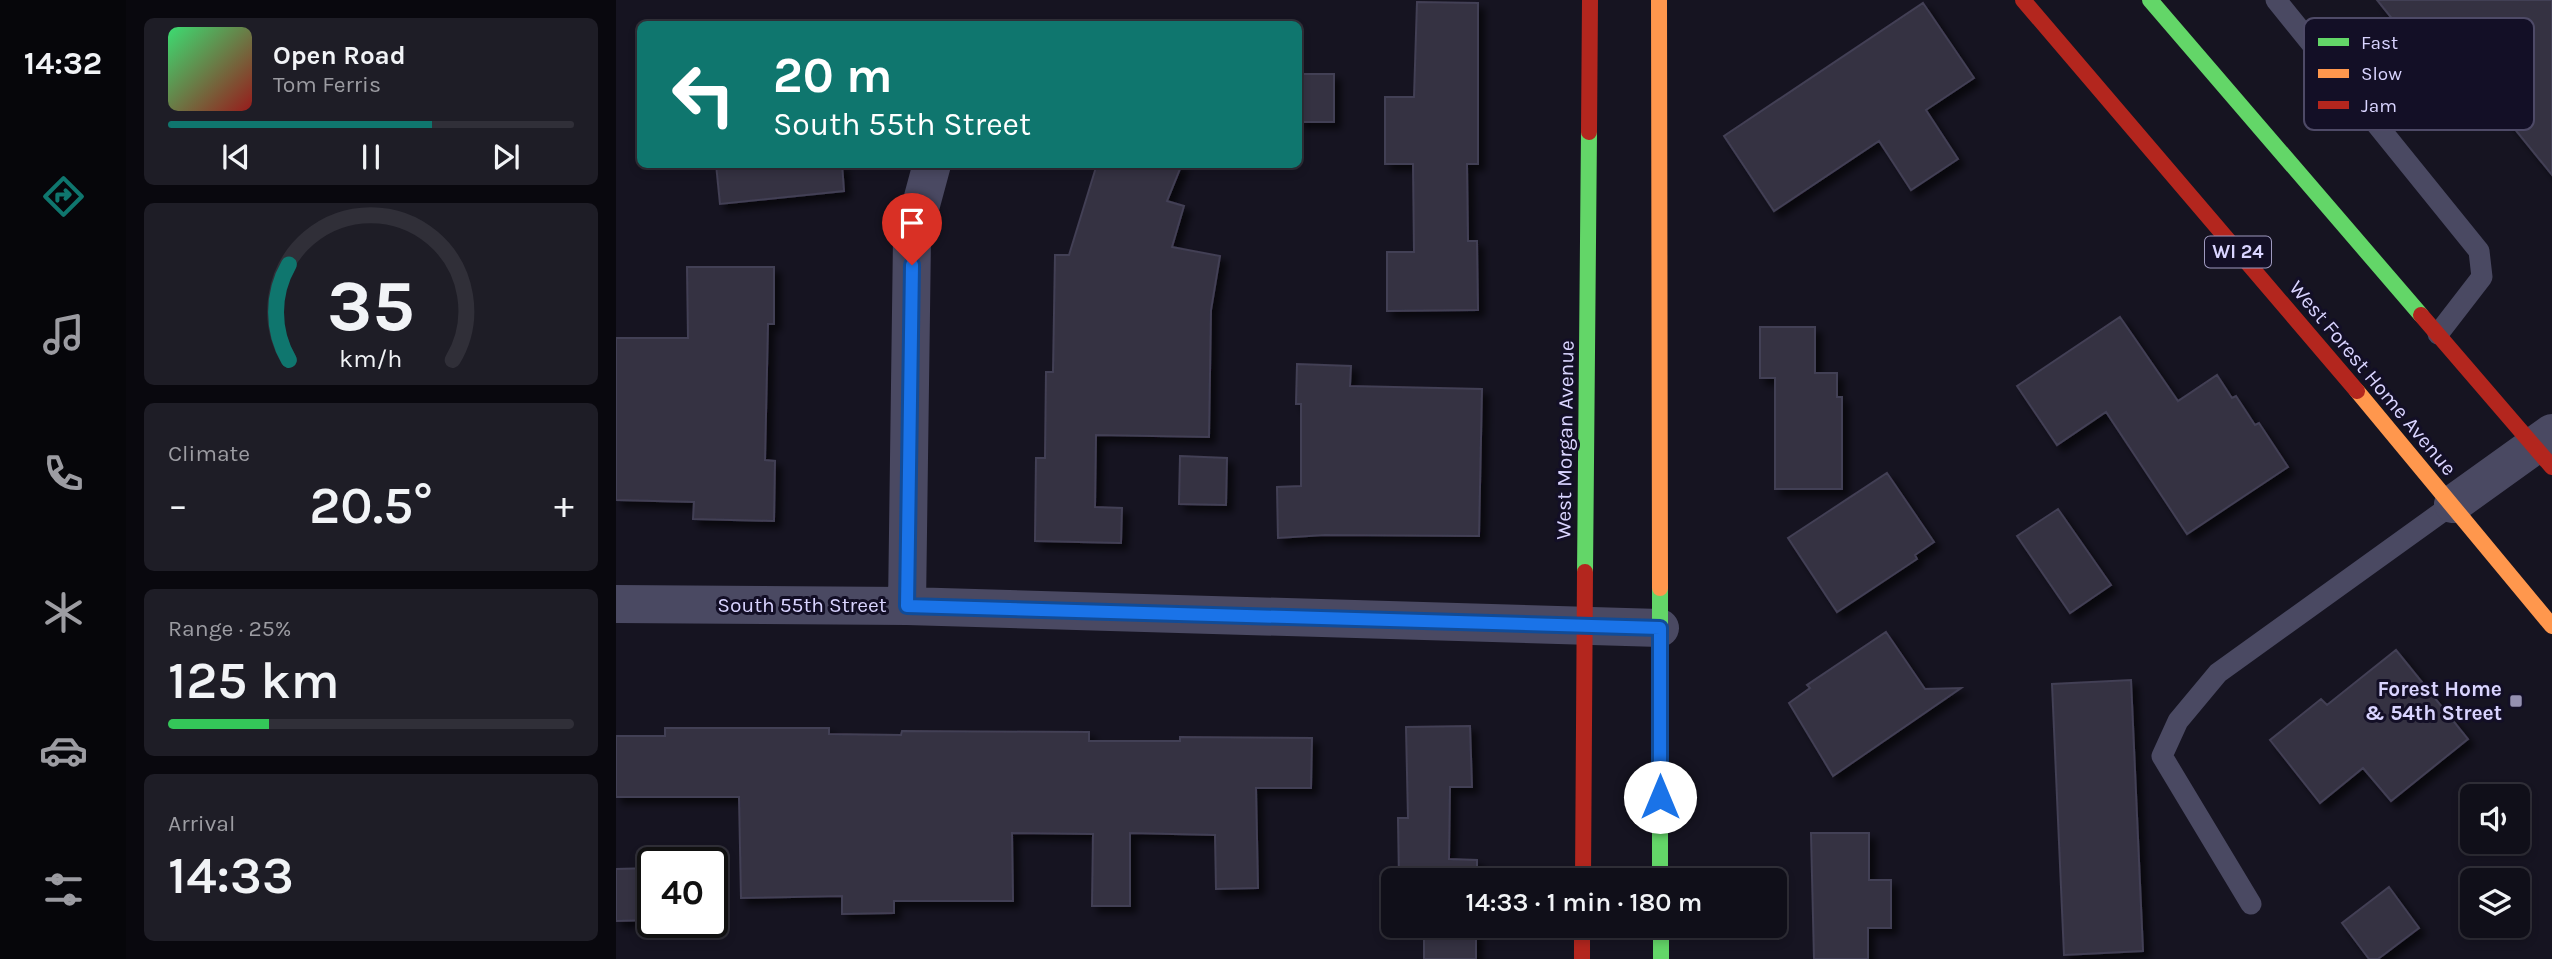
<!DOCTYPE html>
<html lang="en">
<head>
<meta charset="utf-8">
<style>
  body { margin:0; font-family:Karla,sans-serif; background:#1e1d26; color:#f1f3f6; height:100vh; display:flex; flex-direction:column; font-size:26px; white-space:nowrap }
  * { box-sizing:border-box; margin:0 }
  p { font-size:23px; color:#9c9ca2 }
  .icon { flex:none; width:38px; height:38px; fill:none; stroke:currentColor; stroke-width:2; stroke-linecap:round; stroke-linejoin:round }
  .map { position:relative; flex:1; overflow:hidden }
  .panel { display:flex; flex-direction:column; gap:18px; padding:18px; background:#09080e; width:490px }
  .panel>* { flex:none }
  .hud { position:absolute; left:21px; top:21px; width:665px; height:147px; border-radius:10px; box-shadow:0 4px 10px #0003,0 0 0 2px #302f38; background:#0f766e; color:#fff; overflow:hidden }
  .fabs { position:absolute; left:1844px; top:784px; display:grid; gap:14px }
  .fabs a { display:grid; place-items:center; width:70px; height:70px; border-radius:10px; background:#100f19; box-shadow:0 4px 10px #0003,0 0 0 2px #302f38; font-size:35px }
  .speed { position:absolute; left:21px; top:847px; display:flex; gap:14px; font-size:35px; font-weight:700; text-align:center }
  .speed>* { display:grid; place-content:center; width:91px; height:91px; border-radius:50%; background:#100f19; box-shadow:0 4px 10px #0003,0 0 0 2px #302f38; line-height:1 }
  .speed .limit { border:4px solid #111; border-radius:10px; background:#fff; color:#111 }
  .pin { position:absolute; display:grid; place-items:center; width:60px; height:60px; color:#fff; margin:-72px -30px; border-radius:50% 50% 50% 0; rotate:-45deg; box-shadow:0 0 7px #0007 }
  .pin .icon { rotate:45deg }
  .me { position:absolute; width:77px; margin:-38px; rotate:0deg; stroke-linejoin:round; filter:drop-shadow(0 0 5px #0008) }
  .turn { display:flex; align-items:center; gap:24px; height:147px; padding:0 21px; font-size:32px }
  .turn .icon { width:91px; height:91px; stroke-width:2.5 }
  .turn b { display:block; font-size:49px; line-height:60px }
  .big { font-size:52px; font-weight:600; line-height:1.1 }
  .panel .widget { flex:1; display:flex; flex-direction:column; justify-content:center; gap:10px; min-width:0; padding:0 24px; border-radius:10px; background:#1e1d26 }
  .panel .dial { align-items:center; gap:0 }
  .dial svg { height:182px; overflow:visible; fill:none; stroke:#302f38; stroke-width:7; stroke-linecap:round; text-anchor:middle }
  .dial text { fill:#f1f3f6; stroke:none }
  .song { display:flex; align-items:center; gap:21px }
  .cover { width:84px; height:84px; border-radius:10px; background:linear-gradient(135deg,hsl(140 70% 55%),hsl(0 70% 35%)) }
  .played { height:7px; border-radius:4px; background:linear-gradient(90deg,#0f766e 65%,#302f38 65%) }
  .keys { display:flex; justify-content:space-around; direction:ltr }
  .heat { display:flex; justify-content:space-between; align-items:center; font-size:38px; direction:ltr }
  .charge { height:10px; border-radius:5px; background:linear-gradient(90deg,#34c759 25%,#302f38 0) }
  .trip { position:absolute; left:765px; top:868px; width:406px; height:70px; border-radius:10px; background:#100f19; box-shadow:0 4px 10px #0003,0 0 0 2px #302f38; font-weight:600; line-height:70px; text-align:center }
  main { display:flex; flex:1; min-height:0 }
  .menu { display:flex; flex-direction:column; width:126px; justify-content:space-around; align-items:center; background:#06060a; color:#9c9ca2 }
  .menu .icon { width:49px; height:49px }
  .menu .current { color:#0f766e }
  .menu b { font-size:32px; color:#f1f3f6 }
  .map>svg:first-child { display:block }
  .building { fill:#343243; stroke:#433f54; stroke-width:2; filter:url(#shadow) }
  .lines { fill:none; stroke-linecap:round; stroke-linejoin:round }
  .lane { stroke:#4a4962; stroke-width:21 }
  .street { stroke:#4a4962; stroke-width:38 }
  .fast { stroke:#63d668; stroke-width:16 }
  .slow { stroke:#ff974d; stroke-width:16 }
  .jam { stroke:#b3261e; stroke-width:16 }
  .route-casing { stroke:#114b97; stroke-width:18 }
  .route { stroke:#1a73e8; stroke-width:12 }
  .poi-dot { fill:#9591b1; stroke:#130f26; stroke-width:2.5 }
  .labels { text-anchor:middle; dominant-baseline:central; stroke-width:6; stroke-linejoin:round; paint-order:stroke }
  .shield { fill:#130f26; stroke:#9e99be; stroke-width:2 }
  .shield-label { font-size:19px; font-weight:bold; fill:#d9d4ff }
  .street-label { font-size:21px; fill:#d9d4ff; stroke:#130f26 }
  .poi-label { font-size:21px; font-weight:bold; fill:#d9d4ff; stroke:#130f26; text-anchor:end }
  .key { fill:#130f26; stroke:#4e4a67; stroke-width:2 }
  .key-label { font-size:19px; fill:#d9d4ff }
</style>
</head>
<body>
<main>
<nav class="menu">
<b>14:32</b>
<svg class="icon current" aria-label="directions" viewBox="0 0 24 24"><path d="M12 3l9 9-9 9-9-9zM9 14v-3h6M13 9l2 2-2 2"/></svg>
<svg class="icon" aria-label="music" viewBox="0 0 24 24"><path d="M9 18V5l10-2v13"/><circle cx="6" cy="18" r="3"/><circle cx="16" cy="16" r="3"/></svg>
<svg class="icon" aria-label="phone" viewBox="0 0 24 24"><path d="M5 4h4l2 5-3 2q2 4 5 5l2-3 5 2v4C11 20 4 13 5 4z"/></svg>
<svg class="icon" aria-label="climate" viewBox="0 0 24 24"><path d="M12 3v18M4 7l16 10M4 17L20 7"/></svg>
<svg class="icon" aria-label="car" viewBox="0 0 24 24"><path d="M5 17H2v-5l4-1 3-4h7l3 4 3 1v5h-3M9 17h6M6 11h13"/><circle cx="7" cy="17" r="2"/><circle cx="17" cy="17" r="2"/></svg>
<svg class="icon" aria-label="filters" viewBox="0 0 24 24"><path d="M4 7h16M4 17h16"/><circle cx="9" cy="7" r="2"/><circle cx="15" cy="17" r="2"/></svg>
</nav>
<section class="panel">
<div class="widget">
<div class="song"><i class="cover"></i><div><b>Open Road</b><p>Tom Ferris</p></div></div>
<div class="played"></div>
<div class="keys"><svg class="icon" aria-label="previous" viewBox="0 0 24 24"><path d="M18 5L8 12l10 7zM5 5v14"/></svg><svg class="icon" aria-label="pause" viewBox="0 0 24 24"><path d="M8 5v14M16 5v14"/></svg><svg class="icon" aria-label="next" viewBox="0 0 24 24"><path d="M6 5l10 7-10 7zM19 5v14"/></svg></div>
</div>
<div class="widget dial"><svg viewBox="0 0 100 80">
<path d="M14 69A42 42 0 1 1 86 69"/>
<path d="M14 69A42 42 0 0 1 14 27" stroke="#0f766e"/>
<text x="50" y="56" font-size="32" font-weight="700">35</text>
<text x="50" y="72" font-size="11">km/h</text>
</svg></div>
<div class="widget"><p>Climate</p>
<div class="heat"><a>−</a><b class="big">20.5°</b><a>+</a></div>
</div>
<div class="widget"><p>Range · 25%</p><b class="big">125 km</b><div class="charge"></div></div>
<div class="widget"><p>Arrival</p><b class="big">14:33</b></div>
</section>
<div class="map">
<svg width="1936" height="959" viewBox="0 0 1936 959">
  <defs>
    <filter id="shadow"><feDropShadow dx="6" dy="6" stdDeviation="3.5" flood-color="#0009"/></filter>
  </defs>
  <rect width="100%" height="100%" fill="#161421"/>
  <path class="building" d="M1761,0H1936V175L1864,86L1843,102Z
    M801,2L862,3V164H851L852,241H861L862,310L771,311V252H798L797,164H769V97H798Z
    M1307,3L1358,78L1310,110L1342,159L1295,190L1263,141L1158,211L1108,136Z
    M682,74H718V122H682Z
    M100,164H226L228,191L104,204Z
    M481,164H566L551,201L568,206L556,247L604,256L595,310L593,437L480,435L479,507L506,508L505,543L419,541L420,458H429L430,372H437L439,255H453Z
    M71,267H158V324H152L149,460L159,461L158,521L77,519L78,502L0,500V338H72Z
    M1504,317L1562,401L1601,375L1616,398L1620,396L1639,425L1643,423L1672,467L1571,534L1490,412L1441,445L1401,386Z
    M1144,327H1199V373H1221V397H1226V489H1159V378H1144Z
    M681,364L735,366L734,386L866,389L863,536L709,535L662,538L661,487L685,486V404H680Z
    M564,456L611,458L610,505L563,504Z
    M1271,473L1318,542L1299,555L1301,559L1221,612L1172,538Z
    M1442,509L1495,585L1454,613L1401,536Z
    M1270,632L1309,689L1345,688L1217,776L1173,703L1194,688L1191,685Z
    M1780,650L1852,739L1775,801L1747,768L1704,803L1654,740L1705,699L1711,705Z
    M1515,680L1527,951L1448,955L1436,684Z
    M854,726L856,787H834L833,859L861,860V880H783L782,818H792L790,727Z
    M49,728H213V734L285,735L286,731L473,732V741H564V737L696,738L695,788H640L642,888L600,889L599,835L514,833V906H476L477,834L396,833L397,901H278V913L226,914V896L125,898L123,797H0V736H49Z
    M1195,833H1253V880H1275V928H1252V959H1198Z
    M37,868V920L0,921V869Z
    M1773,887L1803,928L1762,959H1753L1726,923Z
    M808,926H860V959H808Z"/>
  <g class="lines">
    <path class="lane" d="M1660,0L1863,251L1866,277L1822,334
      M1635,904L1546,756L1562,721L1602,673L1837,504"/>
    <path class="street" d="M1837,504L1936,433
      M0,604L291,606L1044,628
      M291,606L296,238L316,164"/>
    <path class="fast" d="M1534,0L1805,315
      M969,572L973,132
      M1044,588V880
      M1045,926V959"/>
    <path class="slow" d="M1043,0L1044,588
      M1741,391L1936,626"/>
    <path class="jam" d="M1407,0L1741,391
      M973,132L974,0
      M1805,315L1936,467
      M967,880L969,572
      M966,926V959"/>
  </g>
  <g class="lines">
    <defs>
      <path id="route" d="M296,265L291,606L1044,628V797"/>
    </defs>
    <use href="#route" class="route-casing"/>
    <use href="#route" class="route"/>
  </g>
  <rect class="poi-dot" x="1893" y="694" width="14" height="14" rx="3.5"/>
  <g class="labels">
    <rect class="shield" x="1589" y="236.5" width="66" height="31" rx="5"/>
    <g class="shield-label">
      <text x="1622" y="252">WI 24</text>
    </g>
    <g class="street-label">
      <text transform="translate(1757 378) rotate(50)">West Forest Home Avenue</text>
      <text transform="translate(949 440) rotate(-89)">West Morgan Avenue</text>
      <text x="186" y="605">South 55th Street</text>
    </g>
    <g class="poi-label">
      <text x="1886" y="689">Forest Home<tspan x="1886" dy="24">&amp; 54th Street</tspan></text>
    </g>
  </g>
  <rect x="1688" y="18" width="230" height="112" rx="10" class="key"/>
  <rect x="1702" y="38" width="31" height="8" fill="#63d668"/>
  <rect x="1702" y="69" width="31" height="9" fill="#ff974d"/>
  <rect x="1702" y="101" width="31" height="8" fill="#b3261e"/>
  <g class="key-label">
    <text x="1745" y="49">Fast</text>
    <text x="1745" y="80">Slow</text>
    <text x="1745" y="112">Jam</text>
  </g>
</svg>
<div class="fabs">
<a><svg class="icon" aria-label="sound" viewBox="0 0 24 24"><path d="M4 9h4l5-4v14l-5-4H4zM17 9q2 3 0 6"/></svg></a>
<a><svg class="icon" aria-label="layers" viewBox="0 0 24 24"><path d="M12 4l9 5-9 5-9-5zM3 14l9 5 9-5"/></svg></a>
</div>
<div class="speed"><div class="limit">40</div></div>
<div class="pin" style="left:296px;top:265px;background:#d93025"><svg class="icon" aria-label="arrive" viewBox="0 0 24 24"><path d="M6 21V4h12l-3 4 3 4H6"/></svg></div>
<svg class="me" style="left:1044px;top:797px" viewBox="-20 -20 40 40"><circle r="19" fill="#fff"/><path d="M0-13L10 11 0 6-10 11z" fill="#1a73e8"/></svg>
<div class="trip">14:33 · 1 min · 180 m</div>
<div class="hud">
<div class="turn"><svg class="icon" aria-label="left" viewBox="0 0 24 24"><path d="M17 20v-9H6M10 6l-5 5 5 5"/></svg><div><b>20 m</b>South 55th Street</div></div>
</div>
</div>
</main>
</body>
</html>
